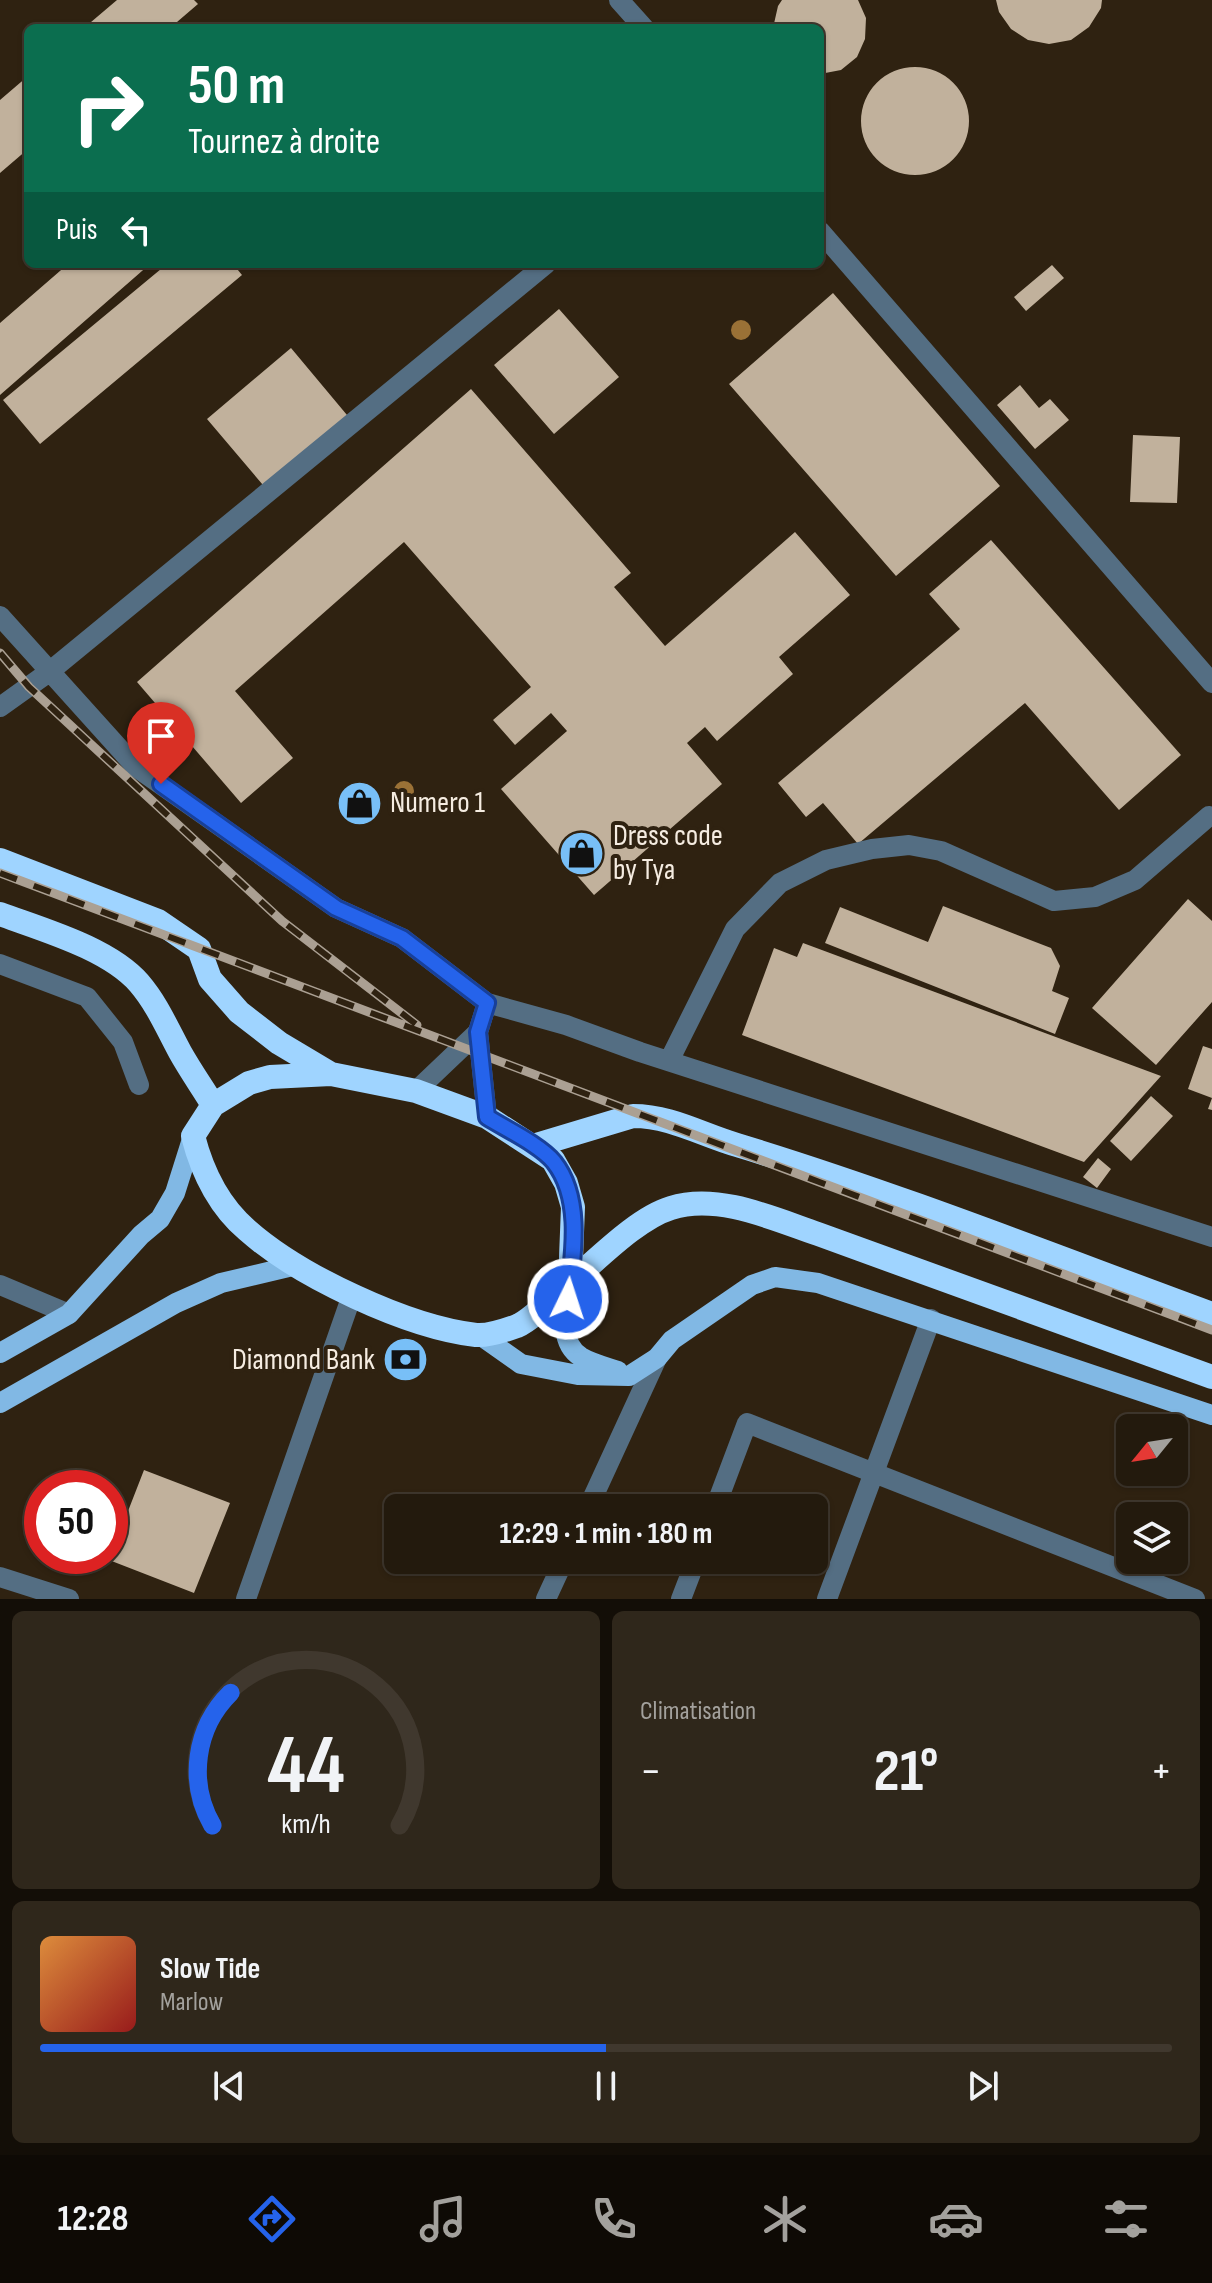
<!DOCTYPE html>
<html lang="fr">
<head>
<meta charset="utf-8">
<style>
  body { margin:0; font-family:"Sofia Sans Condensed",sans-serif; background:#2f271b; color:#f1f3f6; height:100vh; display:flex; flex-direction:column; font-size:30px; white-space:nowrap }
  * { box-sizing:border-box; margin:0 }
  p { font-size:26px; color:#a3a19d }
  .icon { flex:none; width:44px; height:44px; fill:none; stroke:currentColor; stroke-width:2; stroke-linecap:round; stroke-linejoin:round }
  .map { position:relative; height:1599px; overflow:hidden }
  .panel { display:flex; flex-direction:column; gap:12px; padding:12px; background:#130e07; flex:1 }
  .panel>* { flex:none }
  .guide { position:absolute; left:24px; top:24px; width:800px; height:244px; border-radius:12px; box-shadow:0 2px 6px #0004,0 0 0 2px #40382e; background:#0b6e4f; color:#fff; overflow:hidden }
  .needle { width:52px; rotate:240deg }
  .fabs { position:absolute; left:1116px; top:1414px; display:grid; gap:16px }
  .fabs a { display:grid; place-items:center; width:72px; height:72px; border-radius:12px; background:#231a0d; box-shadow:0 2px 6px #0004,0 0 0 2px #40382e; font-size:40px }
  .speed { position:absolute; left:24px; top:1470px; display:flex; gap:16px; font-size:40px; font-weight:700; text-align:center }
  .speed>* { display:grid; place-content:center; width:104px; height:104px; border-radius:50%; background:#231a0d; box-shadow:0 2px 6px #0004,0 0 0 2px #40382e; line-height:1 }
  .speed .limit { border:12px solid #d22; background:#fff; color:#111 }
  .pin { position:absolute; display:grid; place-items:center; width:68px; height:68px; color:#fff; margin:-82px -34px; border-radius:50% 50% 50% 0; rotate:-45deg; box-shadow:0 0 8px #0007 }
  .pin .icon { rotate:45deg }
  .me { position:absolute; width:88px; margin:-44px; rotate:4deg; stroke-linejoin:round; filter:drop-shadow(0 0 6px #0008) }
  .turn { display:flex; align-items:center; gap:28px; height:168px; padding:0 32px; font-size:36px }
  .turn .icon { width:104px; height:104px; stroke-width:2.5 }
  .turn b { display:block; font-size:56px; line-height:68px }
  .then { display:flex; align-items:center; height:76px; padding:0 32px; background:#0003; gap:16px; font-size:30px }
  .big { font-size:60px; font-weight:700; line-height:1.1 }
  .panel .card { flex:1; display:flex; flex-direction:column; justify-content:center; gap:12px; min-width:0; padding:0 28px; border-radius:12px; background:#2f271b }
  .panel .dial { align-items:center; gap:0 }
  .dial svg { height:208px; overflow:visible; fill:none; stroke:#40382e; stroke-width:7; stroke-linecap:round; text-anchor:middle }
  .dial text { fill:#f1f3f6; stroke:none }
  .song { display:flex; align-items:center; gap:24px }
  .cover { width:96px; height:96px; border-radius:12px; background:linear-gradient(135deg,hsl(30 70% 55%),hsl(0 70% 35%)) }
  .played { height:8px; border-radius:4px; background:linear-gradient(90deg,#2563eb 50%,#40382e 50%) }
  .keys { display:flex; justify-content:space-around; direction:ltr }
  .heat { display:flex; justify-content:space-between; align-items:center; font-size:44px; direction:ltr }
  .panel .tiles { flex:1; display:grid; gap:12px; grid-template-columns:1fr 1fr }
  .card:last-child { grid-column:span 2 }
  .trip { position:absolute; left:384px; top:1494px; width:444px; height:80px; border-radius:12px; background:#231a0d; box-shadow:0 2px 6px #0004,0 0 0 2px #40382e; font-weight:700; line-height:80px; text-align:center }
  .menu { display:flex; height:128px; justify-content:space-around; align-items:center; background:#0e0a05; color:#a3a19d }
  .menu .icon { width:56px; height:56px }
  .menu .active { color:#2563eb }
  .menu b { font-size:36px; color:#f1f3f6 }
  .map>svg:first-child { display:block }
  .building { fill:#c1b19c }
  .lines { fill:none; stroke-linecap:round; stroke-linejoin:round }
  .minor { stroke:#546e83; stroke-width:20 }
  .major { stroke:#81b8e4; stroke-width:20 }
  .highway { stroke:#9fd4ff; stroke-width:24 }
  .rail-casing { stroke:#aba093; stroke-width:9 }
  .rail { stroke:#2f2211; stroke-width:6; stroke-dasharray:18; stroke-linecap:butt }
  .tree { fill:#9a7136 }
  .route-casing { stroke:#184099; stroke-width:20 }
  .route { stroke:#2563eb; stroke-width:14 }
  .labels { text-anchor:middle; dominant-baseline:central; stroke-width:8; stroke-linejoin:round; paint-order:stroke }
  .poi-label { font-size:30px; fill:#f5ece1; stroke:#2f2211; text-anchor:start }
</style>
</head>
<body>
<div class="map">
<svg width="1212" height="1599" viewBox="0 0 1212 1599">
  <rect width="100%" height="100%" fill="#2f2211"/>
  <path class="building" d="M117,0H194L198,4L170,28H84Z
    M782,0H858L866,18L865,39L857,57L841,70L820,74V28H773L778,6Z
    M996,0H1102L1101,8L1089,27L1071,40L1049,44L1028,40L1011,29L999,12Z
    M861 121a54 54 0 1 1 108 0a54 54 0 1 1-108 0Z
    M28,76V149L0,173V100Z
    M68,264H150L0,395V323Z
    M167,264H233L242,275L40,444L3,400Z
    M1052,265L1064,278L1026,311L1014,297Z
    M833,293L1000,486L896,576L729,384Z
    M559,309L619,377L554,434L494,365Z
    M291,348L357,427L274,498L207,419Z
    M1020,385L1039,408L1050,399L1069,420L1035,449L997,405Z
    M471,389L631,573L614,587L665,646L795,532L850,595L779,657L793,674L717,741L705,727L687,743L722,784L594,895L501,789L567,731L551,713L515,745L493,720L531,687L404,542L235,691L293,758L241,803L137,682Z
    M1133,435L1180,437L1177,503L1130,502Z
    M991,540L1181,755L1119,810L1025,703L858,844L823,803L806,817L778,783L960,629L929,594Z
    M1188,899L1212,921V1002L1156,1065L1092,1008Z
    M943,906L1051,948L1060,966L1052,991L1069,998L1055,1034L825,943L840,907L928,942Z
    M803,943L1161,1076L1084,1162L742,1035L774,948L797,957Z
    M1203,1046L1212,1049V1110L1208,1109L1212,1098L1188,1089Z
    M1151,1096L1173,1116L1131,1161L1110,1141Z
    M1098,1158L1111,1169L1097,1188L1083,1177Z
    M144,1470L230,1503L194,1593L109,1560Z"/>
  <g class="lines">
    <path class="minor" d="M619,0L644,28
      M820,231L1212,683
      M0,616L136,767L336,908L402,938L487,1003L566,1025L640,1052L1212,1237
      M0,707L49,672L546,264
      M0,964L87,997L123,1042L139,1085
      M487,1003L478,1032L487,1117
      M669,1061L735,929L780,883L826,860L872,849L909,845L941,851L1054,901L1095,897L1135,880L1209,816
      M416,1091L478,1032
      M0,1285L69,1314
      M588,1508L657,1358
      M715,1508L747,1423L1195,1599
      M0,1577L69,1599
      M246,1599L352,1295
      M546,1599L564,1560
      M681,1599L696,1560
      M827,1599L931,1319"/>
    <path class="major" d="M570,1283C567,1306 556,1341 581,1357C591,1363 606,1367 618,1371
      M480,1335L521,1364L578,1375L629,1376L657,1358L672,1340L752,1285L775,1277L818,1283L1212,1415
      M0,1353L69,1314L141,1235L160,1219L175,1193L193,1136
      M0,1403L176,1303L221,1283L297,1265"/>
    <path class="highway" d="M0,860L158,921L199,949L210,979L239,1012L279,1043L331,1074L416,1091L487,1117L553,1160L566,1183L573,1207L570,1283
      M0,914C43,930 108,948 139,983C157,1004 167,1028 180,1052C190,1070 202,1087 213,1105L193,1136C202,1171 219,1206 247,1230C299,1276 407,1327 476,1335C488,1336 506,1330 517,1326C532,1320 560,1291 573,1280C600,1257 638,1218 671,1208C718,1193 774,1219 818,1234L1212,1377
      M213,1105L249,1083L270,1077L331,1074
      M533,1146L633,1116C671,1116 702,1135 737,1145C898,1194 1054,1256 1212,1314"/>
    <defs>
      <path id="rail" d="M0,653L29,687L282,921L417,1025
        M0,873L1212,1330"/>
    </defs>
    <use href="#rail" class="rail-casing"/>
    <use href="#rail" class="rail"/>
  </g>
  <g class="tree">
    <circle cx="741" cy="330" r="10"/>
    <circle cx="404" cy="791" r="10"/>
  </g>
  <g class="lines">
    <defs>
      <path id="route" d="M161,784L336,908L402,938L487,1003L478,1032L487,1117C506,1129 540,1145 554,1162C583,1199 573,1256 568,1299"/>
    </defs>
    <use href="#route" class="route-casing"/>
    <use href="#route" class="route"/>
  </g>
  <defs>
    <symbol id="shop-disc" viewBox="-11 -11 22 22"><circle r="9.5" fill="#78bff7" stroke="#2f2211"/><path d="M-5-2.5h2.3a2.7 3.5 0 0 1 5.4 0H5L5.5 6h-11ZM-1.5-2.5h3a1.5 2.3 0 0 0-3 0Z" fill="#111"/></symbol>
    <symbol id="bank-disc" viewBox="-11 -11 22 22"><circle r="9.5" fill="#78bff7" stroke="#2f2211"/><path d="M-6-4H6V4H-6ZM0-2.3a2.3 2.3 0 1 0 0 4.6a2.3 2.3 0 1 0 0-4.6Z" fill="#111"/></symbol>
  </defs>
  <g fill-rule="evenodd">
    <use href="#shop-disc" x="334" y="778" width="51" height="51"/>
    <use href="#shop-disc" x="556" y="828" width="51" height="51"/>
    <use href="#bank-disc" x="380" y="1334" width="51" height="51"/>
  </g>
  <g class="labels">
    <g class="poi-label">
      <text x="390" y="803">Numero 1</text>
      <text x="613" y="836">Dress code<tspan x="613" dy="34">by Tya</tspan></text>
      <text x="375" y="1360" text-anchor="end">Diamond Bank</text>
    </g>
  </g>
</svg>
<div class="fabs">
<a><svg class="needle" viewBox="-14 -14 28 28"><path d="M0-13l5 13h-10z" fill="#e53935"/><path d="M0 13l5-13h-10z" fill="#a3a19d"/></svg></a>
<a><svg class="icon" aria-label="layers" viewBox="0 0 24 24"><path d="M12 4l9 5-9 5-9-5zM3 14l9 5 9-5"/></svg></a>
</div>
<div class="speed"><div class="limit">50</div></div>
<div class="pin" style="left:161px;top:784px;background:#d93025"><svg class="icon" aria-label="arrive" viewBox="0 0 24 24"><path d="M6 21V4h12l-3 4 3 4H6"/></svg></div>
<svg class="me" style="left:568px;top:1299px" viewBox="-20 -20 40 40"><circle r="17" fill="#2563eb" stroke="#fff" stroke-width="3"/><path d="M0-11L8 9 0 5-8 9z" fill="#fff"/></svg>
<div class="trip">12:29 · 1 min · 180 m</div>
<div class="guide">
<div class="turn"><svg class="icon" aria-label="right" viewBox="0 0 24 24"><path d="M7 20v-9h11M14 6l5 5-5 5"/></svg><div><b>50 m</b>Tournez à droite</div></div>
<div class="then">Puis<svg class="icon" aria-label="left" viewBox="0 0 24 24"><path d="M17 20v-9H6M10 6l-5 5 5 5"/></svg></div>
</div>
</div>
<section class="panel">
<div class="tiles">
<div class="card dial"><svg viewBox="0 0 100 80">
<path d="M14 69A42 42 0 1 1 86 69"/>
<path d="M14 69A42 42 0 0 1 21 18" stroke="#2563eb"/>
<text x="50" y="56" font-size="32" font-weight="700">44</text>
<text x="50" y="72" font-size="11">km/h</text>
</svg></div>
<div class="card"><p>Climatisation</p>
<div class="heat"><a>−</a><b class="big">21°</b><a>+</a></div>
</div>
<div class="card">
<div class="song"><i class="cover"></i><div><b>Slow Tide</b><p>Marlow</p></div></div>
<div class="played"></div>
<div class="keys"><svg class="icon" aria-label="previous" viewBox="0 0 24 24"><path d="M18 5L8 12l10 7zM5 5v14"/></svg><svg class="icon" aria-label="pause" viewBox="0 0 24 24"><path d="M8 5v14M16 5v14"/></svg><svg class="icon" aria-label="next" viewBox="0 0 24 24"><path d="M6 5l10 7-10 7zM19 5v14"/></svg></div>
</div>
</div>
</section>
<nav class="menu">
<b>12:28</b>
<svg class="icon active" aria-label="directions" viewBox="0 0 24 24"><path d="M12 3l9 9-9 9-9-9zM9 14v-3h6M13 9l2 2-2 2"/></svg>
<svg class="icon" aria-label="music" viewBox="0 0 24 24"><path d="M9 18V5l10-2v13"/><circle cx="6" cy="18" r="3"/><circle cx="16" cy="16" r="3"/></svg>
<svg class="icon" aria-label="phone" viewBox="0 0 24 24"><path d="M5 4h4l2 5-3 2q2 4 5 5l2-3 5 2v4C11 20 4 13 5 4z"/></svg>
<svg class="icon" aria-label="climate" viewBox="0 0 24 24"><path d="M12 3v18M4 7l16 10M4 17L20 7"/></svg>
<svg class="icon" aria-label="car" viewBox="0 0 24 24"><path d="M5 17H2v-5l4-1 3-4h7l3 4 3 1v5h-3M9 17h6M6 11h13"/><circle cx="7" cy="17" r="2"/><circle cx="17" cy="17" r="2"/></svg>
<svg class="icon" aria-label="filters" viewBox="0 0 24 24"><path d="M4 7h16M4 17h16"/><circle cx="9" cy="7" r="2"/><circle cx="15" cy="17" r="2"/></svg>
</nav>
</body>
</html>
